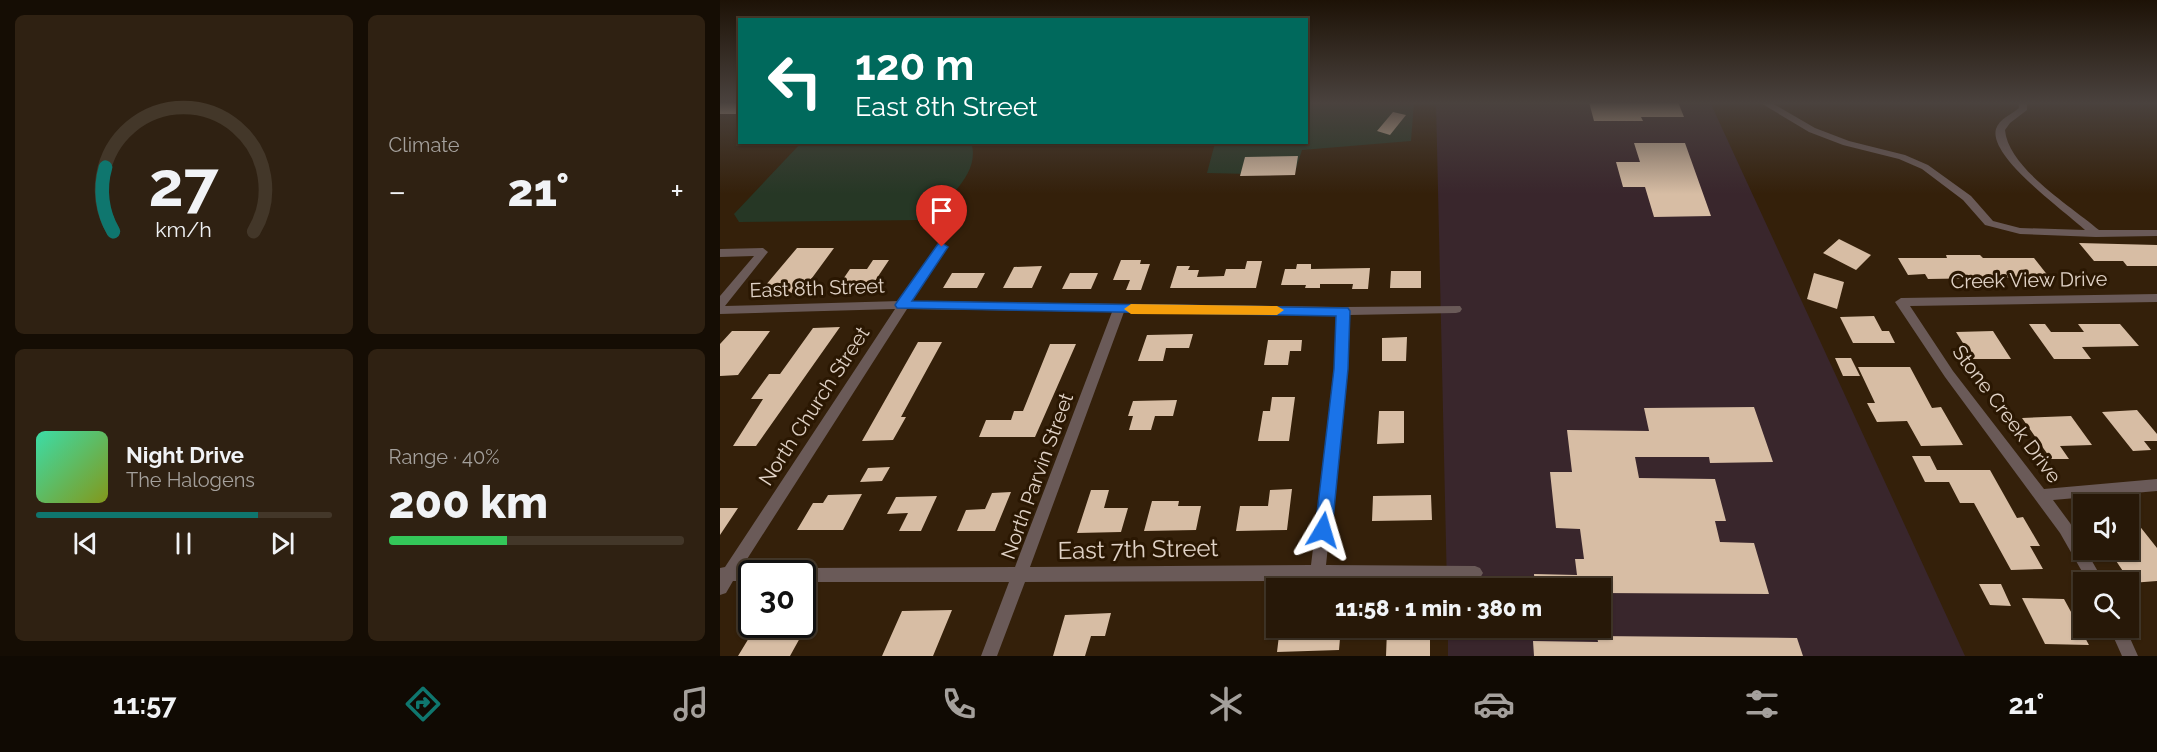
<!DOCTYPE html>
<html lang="en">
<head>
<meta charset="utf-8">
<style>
  body { margin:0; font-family:Raleway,sans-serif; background:#2f2112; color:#f1f3f6; height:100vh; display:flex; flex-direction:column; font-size:22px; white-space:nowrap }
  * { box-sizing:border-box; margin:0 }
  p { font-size:20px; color:#a4a09c }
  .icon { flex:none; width:33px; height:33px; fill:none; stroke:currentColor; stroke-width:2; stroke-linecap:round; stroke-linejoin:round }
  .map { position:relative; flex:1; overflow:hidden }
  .sheet { display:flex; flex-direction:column; gap:15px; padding:15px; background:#150d04; width:720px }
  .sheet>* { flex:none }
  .hud { position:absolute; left:18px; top:18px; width:570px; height:126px; border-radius:0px; box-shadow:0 2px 4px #0004,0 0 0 2px #433729; background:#00695c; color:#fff; overflow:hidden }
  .fabs { position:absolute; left:1353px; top:494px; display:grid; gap:12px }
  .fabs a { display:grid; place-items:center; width:66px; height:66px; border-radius:0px; background:#271808; box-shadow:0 2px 4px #0004,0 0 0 2px #433729; font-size:30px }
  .speed { position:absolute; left:18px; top:560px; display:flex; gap:12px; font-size:30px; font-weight:700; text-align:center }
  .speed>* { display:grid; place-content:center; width:78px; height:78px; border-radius:50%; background:#271808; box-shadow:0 2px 4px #0004,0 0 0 2px #433729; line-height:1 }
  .speed .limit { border:3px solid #111; border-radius:9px; background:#fff; color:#111 }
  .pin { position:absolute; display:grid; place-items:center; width:51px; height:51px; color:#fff; margin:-62px -26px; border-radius:50% 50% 50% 0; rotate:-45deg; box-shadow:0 0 6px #0007 }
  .pin .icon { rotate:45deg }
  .me { position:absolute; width:66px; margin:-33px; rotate:7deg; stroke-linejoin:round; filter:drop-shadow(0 0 4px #0008) }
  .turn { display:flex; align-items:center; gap:21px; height:126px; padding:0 18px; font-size:27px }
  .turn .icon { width:78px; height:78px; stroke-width:2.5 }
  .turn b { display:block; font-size:42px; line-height:51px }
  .big { font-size:45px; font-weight:800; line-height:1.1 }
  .sheet .widget { flex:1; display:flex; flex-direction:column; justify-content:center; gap:9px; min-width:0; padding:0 21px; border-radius:9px; background:#2f2112 }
  .sheet .dial { align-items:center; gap:0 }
  .dial svg { height:156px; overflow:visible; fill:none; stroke:#433729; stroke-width:7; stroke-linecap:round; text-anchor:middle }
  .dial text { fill:#f1f3f6; stroke:none }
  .song { display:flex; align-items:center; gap:18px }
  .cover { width:72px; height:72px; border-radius:9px; background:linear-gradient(135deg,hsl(160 70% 55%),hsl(70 70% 35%)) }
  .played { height:6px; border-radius:3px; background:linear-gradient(90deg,#0f766e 75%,#433729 75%) }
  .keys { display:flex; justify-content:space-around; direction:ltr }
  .heat { display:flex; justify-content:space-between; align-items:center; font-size:33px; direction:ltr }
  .charge { height:9px; border-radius:4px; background:linear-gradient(90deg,#34c759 40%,#433729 0) }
  .sheet .tiles { flex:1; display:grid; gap:15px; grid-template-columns:repeat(2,1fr) }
  .trip { position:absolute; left:546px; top:578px; width:345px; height:60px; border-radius:0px; background:#271808; box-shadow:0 2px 4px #0004,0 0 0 2px #433729; font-weight:800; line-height:60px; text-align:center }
  .tab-bar { display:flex; height:96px; justify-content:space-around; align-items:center; background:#100a03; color:#a4a09c }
  .tab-bar .icon { width:42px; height:42px }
  .tab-bar .on { color:#0f766e }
  .tab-bar b { font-size:27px; color:#f1f3f6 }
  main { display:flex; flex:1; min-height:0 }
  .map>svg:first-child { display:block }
  .industrial { fill:#39262c }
  .green { fill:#263725 }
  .building { fill:#d7bda4 }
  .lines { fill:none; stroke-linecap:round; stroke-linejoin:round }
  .minor { fill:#6a5a58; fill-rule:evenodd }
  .route { fill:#1a73e8; stroke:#114b97; stroke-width:1.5 }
  .slow { fill:#f59e0b }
  .labels { text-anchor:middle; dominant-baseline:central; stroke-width:6; stroke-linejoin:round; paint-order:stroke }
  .street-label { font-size:20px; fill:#e0d2c6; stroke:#2a1702 }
  .near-street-label { font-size:24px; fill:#e0d2c6; stroke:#2a1702 }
</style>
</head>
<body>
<main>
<section class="sheet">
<div class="tiles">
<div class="widget dial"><svg viewBox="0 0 100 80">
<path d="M14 69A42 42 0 1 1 86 69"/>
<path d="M14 69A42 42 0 0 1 10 36" stroke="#0f766e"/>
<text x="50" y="56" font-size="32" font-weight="700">27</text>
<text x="50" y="72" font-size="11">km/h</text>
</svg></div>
<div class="widget"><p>Climate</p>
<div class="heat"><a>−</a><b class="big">21°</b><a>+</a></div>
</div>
<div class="widget">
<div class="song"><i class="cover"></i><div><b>Night Drive</b><p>The Halogens</p></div></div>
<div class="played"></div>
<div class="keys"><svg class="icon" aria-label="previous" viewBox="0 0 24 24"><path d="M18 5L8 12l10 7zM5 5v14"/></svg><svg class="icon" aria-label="pause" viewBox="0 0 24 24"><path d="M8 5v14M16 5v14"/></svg><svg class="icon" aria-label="next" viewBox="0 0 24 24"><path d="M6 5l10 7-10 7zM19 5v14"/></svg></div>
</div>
<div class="widget"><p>Range · 40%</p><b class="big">200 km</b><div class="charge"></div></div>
</div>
</section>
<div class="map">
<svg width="1437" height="656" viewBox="0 0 1437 656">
  <rect width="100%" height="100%" fill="#34200a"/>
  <path class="industrial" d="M716,102H990L1245,656H728V627H880V588H727Z"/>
  <path class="green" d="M587,102H694L691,141L582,150L574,175L487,173L495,143L586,142Z
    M251,142C262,174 223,204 202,220L19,222L14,214L81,143Z"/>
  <path class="building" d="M0,102H20V114H0Z
    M869,102H958L964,117H921L923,121H874Z
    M673,112L686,115L670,135L657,131Z
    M914,143H965L991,216L934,217L925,187H903L896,162H920Z
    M578,156L575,175L520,176L525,157Z
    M1119,239L1151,255L1136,270L1103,253Z
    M1359,243L1437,245V266H1407L1403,261H1374Z
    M77,248H114L81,293L40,292Z
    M1226,255H1260L1263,258H1314L1329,277L1208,279L1205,274L1188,275L1178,258H1227Z
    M153,260H169L151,287L117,288L130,269H147Z
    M401,260H421L420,264H430L421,290H406L410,280H393Z
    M527,261H542L536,288H450L457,266H470L468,270H479L477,277L504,276L506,269H525Z
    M577,264H591V269L650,268L648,289H632L633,284H600V288H585L586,285H561L565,269H576Z
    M322,266L312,288H283L294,267Z
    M671,271H701V288H670Z
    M232,273H265L257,288H223Z
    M350,273H378L371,289H342Z
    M1094,273L1124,282L1117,309L1087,299Z
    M1154,316L1162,331H1169L1175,343H1133L1120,317Z
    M1309,324H1325L1331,332H1364L1358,324H1400L1419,346L1362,347L1371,359H1334Z
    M120,327L36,446H13L43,399H31L49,374H60L93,328Z
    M12,331H50L18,375L0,376V344Z
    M1273,331L1291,359H1253L1236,332Z
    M473,334L469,348H446L443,361H418L427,335Z
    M687,337L686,361H662V338Z
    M548,340H582L581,351H570L568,365H544Z
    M198,342H222L181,417H186L173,440L142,441Z
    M330,344H356L315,437H259L266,420H291L294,411H303Z
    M1115,358H1131L1140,376H1123Z
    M1138,367H1190L1212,408L1221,407L1243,445L1201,446L1187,421L1157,422L1147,403H1155Z
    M552,397H575L569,441H538L543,411H550Z
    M457,400L453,416H435L431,430H409L413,416H408L413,401Z
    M1034,407L1053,462L990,463L989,457H915L919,478L995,479L1006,521H995L1000,542L1034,543L1049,594L880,593V588H815L814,574L857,575L855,559H864L860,529L836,528L830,472H852L847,430L929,431L924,408Z
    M1417,410L1437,434V441H1424L1431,450L1413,451L1382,412Z
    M659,411H684V443L657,444Z
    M1351,416L1372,445L1340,446L1349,459H1331L1302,418Z
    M1192,456H1210L1217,470H1270L1297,518L1303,517L1320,546H1310L1323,569L1291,570L1254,503H1240L1229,482H1205Z
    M170,467L162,481L140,482L148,468Z
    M572,489L567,530L516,531L520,506H548L550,490Z
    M371,490H389L384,508H408L401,532L357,533Z
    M291,492L275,531H237L246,510L265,509L272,493Z
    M142,494L123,530H77L93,503H103L108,495Z
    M711,495L712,520L652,521L653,496Z
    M217,496L201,531H179L188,513L167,514L176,497Z
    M432,501H459L458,506H481L476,530L424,531Z
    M0,508H18L0,535Z
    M1408,524H1418L1437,548V581L1411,583L1388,549H1408Z
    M1259,584H1281L1291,606L1270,605Z
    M1302,598L1344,599L1369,645L1325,644Z
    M232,610L213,656H162L182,611Z
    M391,613L385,636H371L365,656H333L345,615Z
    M86,627L70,656H18L35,628Z
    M560,627H621L619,650L557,652Z
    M667,630H710V656H666Z
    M877,636L1077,638L1083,656H814L813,641L878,642Z"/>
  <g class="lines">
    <path class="minor" d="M1039,102H1050L1095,128L1129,141L1185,155L1208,165L1251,196L1273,221L1300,228L1365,230C1346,212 1268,157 1276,129C1279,119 1292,114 1299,108L1298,102H1307V110L1290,123L1285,130C1288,168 1351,206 1379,230H1437V236L1376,237L1300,234L1265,225L1243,200L1202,169L1179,159L1123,145L1089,132Z
      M222,243L227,247L192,301L623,307L740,306L742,309L740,312L736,313L629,315L627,369L606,565L755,566L760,568L763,573L760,578L755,580L305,582L277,656H261L289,582H82V573H75L77,570L82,568L295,567L392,312L187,309L22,567L37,569L39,573H32V581H13L6,593L0,595V568L5,567L175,309L0,314V296L34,256L0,257V249L43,248L48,252L5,306L180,301L218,244ZM404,312L617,315L615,369L591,565L310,567Z
      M1437,294V302L1190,306L1233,371L1324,489L1437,479V491L1333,500L1350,523L1384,582H1368L1340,533L1225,377L1175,302L1181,298Z
      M1389,627H1405L1418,656H1402Z"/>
  </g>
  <linearGradient id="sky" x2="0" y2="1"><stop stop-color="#1d1206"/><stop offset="0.53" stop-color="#4a423e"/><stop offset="1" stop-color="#4a423e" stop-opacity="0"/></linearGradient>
  <rect width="1437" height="194" fill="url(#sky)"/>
  <path class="route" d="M222,243L228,247L192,301L628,308L630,311L628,369L612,530L609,535L603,537L597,535L595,530L614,369L616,316L177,308L175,305L177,302L218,244Z"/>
  <path class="slow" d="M411,304L557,306L564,310L557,315L411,314L404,309Z"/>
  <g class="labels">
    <g class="street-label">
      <text transform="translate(1309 280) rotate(-1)">Creek View Drive</text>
      <text transform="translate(97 288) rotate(-2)">East 8th Street</text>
      <text transform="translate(94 406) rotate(-57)">North Church Street</text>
      <text transform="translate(1287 414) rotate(53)">Stone Creek Drive</text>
      <text transform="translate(317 476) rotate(-70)">North Parvin Street</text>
    </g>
    <g class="near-street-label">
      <text transform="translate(418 549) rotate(-1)">East 7th Street</text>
    </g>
  </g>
</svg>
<div class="fabs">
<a><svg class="icon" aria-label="sound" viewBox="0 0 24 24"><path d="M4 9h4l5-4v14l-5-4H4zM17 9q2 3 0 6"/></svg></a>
<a><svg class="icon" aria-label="search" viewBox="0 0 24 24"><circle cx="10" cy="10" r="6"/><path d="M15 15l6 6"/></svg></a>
</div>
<div class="speed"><div class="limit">30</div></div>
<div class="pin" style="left:222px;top:247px;background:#d93025"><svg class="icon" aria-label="arrive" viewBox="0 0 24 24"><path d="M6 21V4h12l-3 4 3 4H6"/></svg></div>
<svg class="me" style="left:603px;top:530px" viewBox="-20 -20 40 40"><path d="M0-17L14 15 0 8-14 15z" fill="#1a73e8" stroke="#fff" stroke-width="4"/></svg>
<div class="trip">11:58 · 1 min · 380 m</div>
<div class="hud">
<div class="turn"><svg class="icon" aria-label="left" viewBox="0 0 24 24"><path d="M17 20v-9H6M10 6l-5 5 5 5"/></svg><div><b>120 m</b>East 8th Street</div></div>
</div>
</div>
</main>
<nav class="tab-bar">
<b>11:57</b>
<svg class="icon on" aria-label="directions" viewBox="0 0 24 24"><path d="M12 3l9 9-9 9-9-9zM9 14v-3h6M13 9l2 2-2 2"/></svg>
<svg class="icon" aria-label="music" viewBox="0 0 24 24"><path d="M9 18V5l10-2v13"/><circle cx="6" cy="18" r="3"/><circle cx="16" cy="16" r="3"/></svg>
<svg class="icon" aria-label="phone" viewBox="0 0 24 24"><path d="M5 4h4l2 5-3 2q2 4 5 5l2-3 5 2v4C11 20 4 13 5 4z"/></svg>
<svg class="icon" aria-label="climate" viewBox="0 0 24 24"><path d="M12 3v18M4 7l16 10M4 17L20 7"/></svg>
<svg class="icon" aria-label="car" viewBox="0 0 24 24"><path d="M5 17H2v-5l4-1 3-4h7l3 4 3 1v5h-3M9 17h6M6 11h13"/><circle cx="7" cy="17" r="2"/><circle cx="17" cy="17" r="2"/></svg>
<svg class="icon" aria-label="filters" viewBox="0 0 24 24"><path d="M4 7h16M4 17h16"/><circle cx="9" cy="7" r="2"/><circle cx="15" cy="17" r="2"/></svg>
<b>21°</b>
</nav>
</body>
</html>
